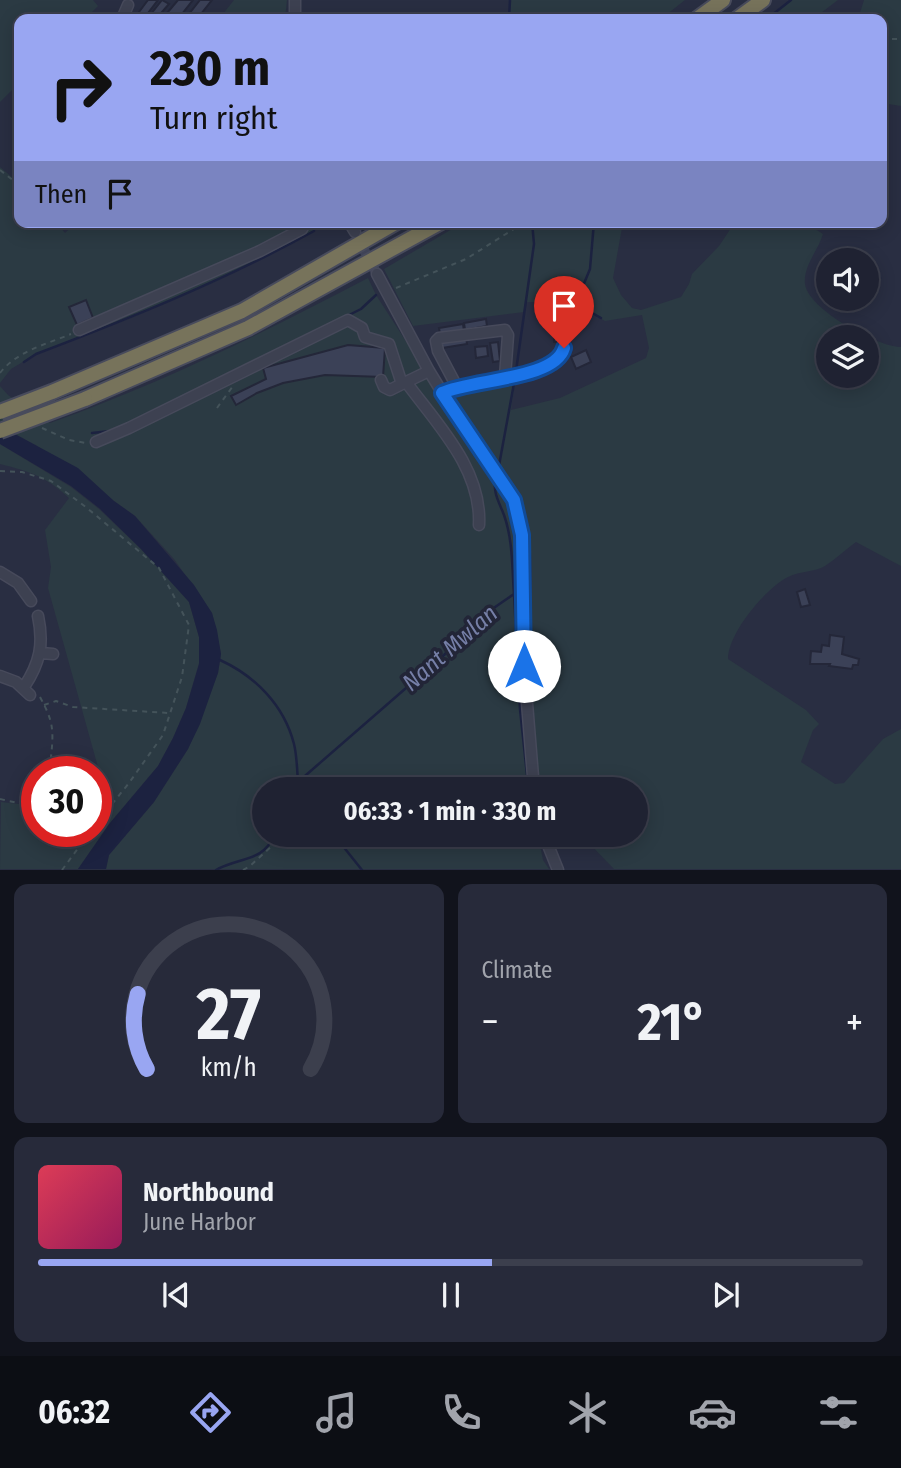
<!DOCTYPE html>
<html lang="en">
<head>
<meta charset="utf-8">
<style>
  body { margin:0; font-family:"Fira Sans Condensed",sans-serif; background:#272a3a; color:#f1f3f6; height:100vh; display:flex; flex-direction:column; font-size:26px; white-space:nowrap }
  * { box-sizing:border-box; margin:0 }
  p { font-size:23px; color:#a1a4ac }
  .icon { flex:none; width:38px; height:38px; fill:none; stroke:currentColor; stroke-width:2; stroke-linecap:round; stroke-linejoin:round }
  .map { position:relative; height:870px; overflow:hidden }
  .side { display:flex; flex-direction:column; gap:14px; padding:14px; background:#11131c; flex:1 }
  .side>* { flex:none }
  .top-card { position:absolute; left:14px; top:14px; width:873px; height:214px; border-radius:14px; box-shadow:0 4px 18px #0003,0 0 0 2px #3c3f4d; background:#99a6f2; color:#111; overflow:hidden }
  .tools { position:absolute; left:816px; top:248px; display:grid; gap:14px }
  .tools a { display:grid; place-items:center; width:63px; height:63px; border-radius:50%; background:#1f2232; box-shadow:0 4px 18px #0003,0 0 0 2px #3c3f4d; font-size:35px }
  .speed { position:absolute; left:21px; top:756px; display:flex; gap:14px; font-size:35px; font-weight:700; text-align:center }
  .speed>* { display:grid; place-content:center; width:91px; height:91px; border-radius:50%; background:#1f2232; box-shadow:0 4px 18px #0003,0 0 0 2px #3c3f4d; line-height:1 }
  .speed .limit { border:10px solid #d22; background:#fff; color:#111 }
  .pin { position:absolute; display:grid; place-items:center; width:60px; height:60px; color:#fff; margin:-72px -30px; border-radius:50% 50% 50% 0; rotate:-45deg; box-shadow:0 0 7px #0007 }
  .pin .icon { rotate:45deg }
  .me { position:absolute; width:77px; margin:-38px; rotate:0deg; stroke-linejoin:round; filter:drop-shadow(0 0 5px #0008) }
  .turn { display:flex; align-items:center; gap:24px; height:147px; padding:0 21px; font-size:32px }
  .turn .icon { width:91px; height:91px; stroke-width:2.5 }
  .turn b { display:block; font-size:49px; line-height:60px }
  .then { display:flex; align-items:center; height:66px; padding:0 21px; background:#0003; gap:14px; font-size:26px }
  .big { font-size:52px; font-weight:700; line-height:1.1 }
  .side .widget { flex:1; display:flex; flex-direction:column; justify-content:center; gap:10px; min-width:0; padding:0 24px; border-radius:14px; background:#272a3a }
  .side .dial { align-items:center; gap:0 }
  .dial svg { height:182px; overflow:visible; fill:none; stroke:#3c3f4d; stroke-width:7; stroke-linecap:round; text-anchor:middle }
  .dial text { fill:#f1f3f6; stroke:none }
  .song { display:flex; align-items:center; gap:21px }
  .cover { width:84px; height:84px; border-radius:10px; background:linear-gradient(135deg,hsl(350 70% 55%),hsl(330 70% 35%)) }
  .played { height:7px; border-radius:4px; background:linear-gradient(90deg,#99a6f2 55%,#3c3f4d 55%) }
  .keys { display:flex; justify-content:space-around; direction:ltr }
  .heat { display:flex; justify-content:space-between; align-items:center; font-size:38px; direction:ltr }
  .side .tiles { flex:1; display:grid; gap:14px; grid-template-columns:1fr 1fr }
  .widget:last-child { grid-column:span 2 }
  .trip { position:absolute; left:252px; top:777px; width:396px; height:70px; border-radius:35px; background:#1f2232; box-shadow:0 4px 18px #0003,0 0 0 2px #3c3f4d; font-weight:700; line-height:70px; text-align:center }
  .menu { display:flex; height:112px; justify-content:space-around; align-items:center; background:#0c0e14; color:#a1a4ac }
  .menu .icon { width:49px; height:49px }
  .menu .active { color:#99a6f2 }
  .menu b { font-size:32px; color:#f1f3f6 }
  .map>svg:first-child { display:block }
  .green { fill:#2b3a43; fill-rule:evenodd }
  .water { fill:#1c2240 }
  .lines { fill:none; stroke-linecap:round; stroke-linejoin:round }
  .stream { stroke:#1c2240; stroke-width:2.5 }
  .building { fill:#3b4157; stroke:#242739; stroke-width:2 }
  .minor-tunnel { stroke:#3f4357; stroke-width:10; stroke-dasharray:10 5; stroke-linecap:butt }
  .minor-casing { stroke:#474a5b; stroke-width:13 }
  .highway-casing { stroke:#484b5c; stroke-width:18 }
  .path { stroke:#44535a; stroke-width:2; stroke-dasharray:5 5; stroke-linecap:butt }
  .minor { stroke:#3d4151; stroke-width:10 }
  .highway { stroke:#77735b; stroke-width:14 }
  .highway-bridge-casing { stroke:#484b5c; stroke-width:18; stroke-linecap:butt }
  .highway-bridge { stroke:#77735b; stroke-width:14 }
  .route-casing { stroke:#114b97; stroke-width:18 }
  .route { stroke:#1a73e8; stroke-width:12 }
  .labels { text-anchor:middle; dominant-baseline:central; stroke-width:7; stroke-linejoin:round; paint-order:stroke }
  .water-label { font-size:24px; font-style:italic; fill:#767fa7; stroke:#222537 }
</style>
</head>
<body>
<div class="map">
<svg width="901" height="870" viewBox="0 0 901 870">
  <rect width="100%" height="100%" fill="#292e42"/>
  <path class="green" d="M0,0H93L98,6L85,19H19V83L0,102Z
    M234,0H287L285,19H219Z
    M510,0H685L661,19H509Z
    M791,0H838L813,19H767Z
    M864,0H901V106L882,103V19H858Z
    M0,167L19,183V222H56L65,233L77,222H330L217,281L126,320L36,354L11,369L0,383Z
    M464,222H623L613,278L621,295L632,308L641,310L681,297L689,284L692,274L719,246L735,222H804L823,234C818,251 803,266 805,284C808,309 877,347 901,347V566L856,542C846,549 836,559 825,566C815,572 800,571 788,577C766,588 728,633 728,659L806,710L819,724L813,730L801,762L835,784L844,783L883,739L901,729V869H614L581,835H635V789H540C534,745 531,699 530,655C530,607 539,545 519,500C511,481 495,465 482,448C471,432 461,415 450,398L453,390L516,377L511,410L560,398L646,358L649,348L642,315L605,321L580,306L579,302H527L524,312L413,326L384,269ZM828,338H866V376H828Z
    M368,278L376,295L501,488L519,544L520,709L529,789H264V835H538L543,860L549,869H106L109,855L154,802L188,749L218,673L221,654L212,613L174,559L135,516L37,446L0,426V386L8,395L50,423C160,384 265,332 368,278Z
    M0,444L71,487L99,509L141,549L189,602L199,637V663L186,708L173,738L158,766L110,823L78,869H0L1,802L27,805L37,800V831H96V793L103,785L48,588L51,567L45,530L69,498C45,476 31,472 0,464Z"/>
  <path class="water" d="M0,426L78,468L114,501L135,516L194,585L212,613L217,630L221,654L218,673L200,724L188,749L154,802L109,855L106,869H78L110,823L158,766L173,738L186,708L199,664V637L189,602L141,549L99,508L71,486L0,444Z"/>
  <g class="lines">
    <path class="stream" d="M509,19L510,0
      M767,19L791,0
      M594,222L590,269L578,298L580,306L601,318
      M842,253L854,261
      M866,269L880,278
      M345,317L361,309L376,295
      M24,362L36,354C131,318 225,280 314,231
      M516,371L534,244L532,222
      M92,433L110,431
      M498,471L515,378
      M514,594L520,709L527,775
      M220,660C255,676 284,705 294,744C297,756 297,770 298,782
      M296,789L298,782L444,655L485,614L514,594C512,568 513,540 504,515C499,502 492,491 496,478
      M302,835L305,842L312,843L320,835
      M334,835L362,870
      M216,870C239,857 264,862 274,835"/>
  </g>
  <path class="building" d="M148,0H158L145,17L139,12Z
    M162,0L169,4L156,19H147Z
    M178,0H193L178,19H162Z
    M200,0H212L197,19H185Z
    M86,300L93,318L77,325L69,307Z
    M486,319L487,326L465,330L464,323Z
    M463,324L464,331L440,334L439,328Z
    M566,330L567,341L554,342V331Z
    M466,337L467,344L442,348L441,340Z
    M498,342L500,361L493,362L490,343Z
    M348,345L385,348L383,377L325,375L283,383L257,393L236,405L231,396L266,379L263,368Z
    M487,346L488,356L476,358L475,347Z
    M586,350L591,362L576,369L571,357Z
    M805,589L810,605L801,607L797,592Z
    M830,635L844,637L842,654L859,659L858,665H853L852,669L829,666L830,664H810L811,651L821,652L822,645L829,646Z"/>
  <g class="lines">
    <path class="minor-tunnel" d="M357,237L377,274"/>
    <defs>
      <path id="minor" d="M295,0V19
        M122,19L128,5
        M349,222L355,232
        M377,274L429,371L462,425L514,500L522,535L524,666L534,789
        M79,330L260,251L302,229L306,222
        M381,380L384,387L390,390L402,384
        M406,382C437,424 482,469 479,525
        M457,387L438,351L436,341L439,338L505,330L508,335L505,377
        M442,393C471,379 555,380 564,348
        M96,442L129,428L348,320L362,328L365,337L389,344L402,384L429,371
        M0,572L18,583L31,601
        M41,653L53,654
        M0,676L16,682L30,695
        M24,687C40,663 44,644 38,616
        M544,835L558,870"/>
      <path id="highway" d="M697,19L723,0
        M737,19L763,0
        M52,392L242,311L397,222
        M85,399L248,328L441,222"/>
    </defs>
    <use href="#minor" class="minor-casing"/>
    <use href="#highway" class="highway-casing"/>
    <path class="path" d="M882,39H901
      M0,170L19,185
      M396,288L466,259L525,222
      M0,373C17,351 47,344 71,334
      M217,408L233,386
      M42,428L69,440L86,443
      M0,471L22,472L51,481L87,508L159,568L189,625L182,677L163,735L129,783L96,824
      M40,697C53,721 54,729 51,757L59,759V768H51L49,772
      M44,705L56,701L73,707L169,713
      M472,789L523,781
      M0,799L22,804L37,797
      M62,870L91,831
      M243,870L250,866L284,835"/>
    <use href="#minor" class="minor"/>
    <use href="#highway" class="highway"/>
    <defs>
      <path id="highway-bridge" d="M0,412L52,392
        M0,431L85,399"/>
    </defs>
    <use href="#highway-bridge" class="highway-bridge-casing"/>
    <use href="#highway-bridge" class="highway-bridge"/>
  </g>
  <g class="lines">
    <defs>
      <path id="route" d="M524,666L522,535L514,500L442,393C471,379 555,380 564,348"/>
    </defs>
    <use href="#route" class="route-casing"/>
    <use href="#route" class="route"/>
  </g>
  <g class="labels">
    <g class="water-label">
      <text transform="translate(450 648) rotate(-41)">Nant Mwlan</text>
    </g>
  </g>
</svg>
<div class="tools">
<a><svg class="icon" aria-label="sound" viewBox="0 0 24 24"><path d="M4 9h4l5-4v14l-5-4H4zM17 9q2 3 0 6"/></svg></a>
<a><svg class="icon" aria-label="layers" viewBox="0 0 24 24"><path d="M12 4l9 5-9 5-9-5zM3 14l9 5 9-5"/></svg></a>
</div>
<div class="speed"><div class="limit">30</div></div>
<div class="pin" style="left:564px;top:348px;background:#d93025"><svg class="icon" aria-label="arrive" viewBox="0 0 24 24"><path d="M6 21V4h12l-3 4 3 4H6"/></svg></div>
<svg class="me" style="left:524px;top:666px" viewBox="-20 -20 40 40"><circle r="19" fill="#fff"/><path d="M0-13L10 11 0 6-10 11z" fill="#1a73e8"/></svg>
<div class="trip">06:33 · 1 min · 330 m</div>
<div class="top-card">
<div class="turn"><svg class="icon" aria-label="right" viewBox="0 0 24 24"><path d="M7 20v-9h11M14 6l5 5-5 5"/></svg><div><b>230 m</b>Turn right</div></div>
<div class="then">Then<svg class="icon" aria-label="arrive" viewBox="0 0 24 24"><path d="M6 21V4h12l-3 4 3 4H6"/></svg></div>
</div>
</div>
<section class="side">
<div class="tiles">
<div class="widget dial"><svg viewBox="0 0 100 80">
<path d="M14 69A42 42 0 1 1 86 69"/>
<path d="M14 69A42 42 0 0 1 10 36" stroke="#99a6f2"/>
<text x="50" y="56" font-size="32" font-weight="700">27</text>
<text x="50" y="72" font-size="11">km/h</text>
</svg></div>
<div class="widget"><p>Climate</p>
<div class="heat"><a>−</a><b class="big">21°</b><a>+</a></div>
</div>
<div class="widget">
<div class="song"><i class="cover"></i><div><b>Northbound</b><p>June Harbor</p></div></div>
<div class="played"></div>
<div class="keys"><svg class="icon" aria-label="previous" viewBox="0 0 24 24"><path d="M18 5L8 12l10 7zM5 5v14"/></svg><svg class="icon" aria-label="pause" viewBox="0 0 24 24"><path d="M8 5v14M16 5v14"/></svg><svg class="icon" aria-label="next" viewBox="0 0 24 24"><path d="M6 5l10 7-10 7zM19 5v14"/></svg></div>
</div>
</div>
</section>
<nav class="menu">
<b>06:32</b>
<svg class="icon active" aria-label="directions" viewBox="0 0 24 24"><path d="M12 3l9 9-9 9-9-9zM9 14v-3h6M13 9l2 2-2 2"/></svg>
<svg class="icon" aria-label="music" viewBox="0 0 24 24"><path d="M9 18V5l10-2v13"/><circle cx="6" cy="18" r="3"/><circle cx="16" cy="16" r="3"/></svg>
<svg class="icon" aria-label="phone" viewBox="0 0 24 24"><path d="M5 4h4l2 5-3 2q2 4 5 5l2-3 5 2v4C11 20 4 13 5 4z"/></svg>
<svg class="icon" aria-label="climate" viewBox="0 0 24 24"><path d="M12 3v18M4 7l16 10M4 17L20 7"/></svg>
<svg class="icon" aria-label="car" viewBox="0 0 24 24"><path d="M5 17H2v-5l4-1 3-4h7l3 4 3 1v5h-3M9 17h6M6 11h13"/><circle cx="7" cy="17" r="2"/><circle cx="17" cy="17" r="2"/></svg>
<svg class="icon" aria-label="filters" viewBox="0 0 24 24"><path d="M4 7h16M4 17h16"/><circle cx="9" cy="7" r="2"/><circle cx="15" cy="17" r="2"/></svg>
</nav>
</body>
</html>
